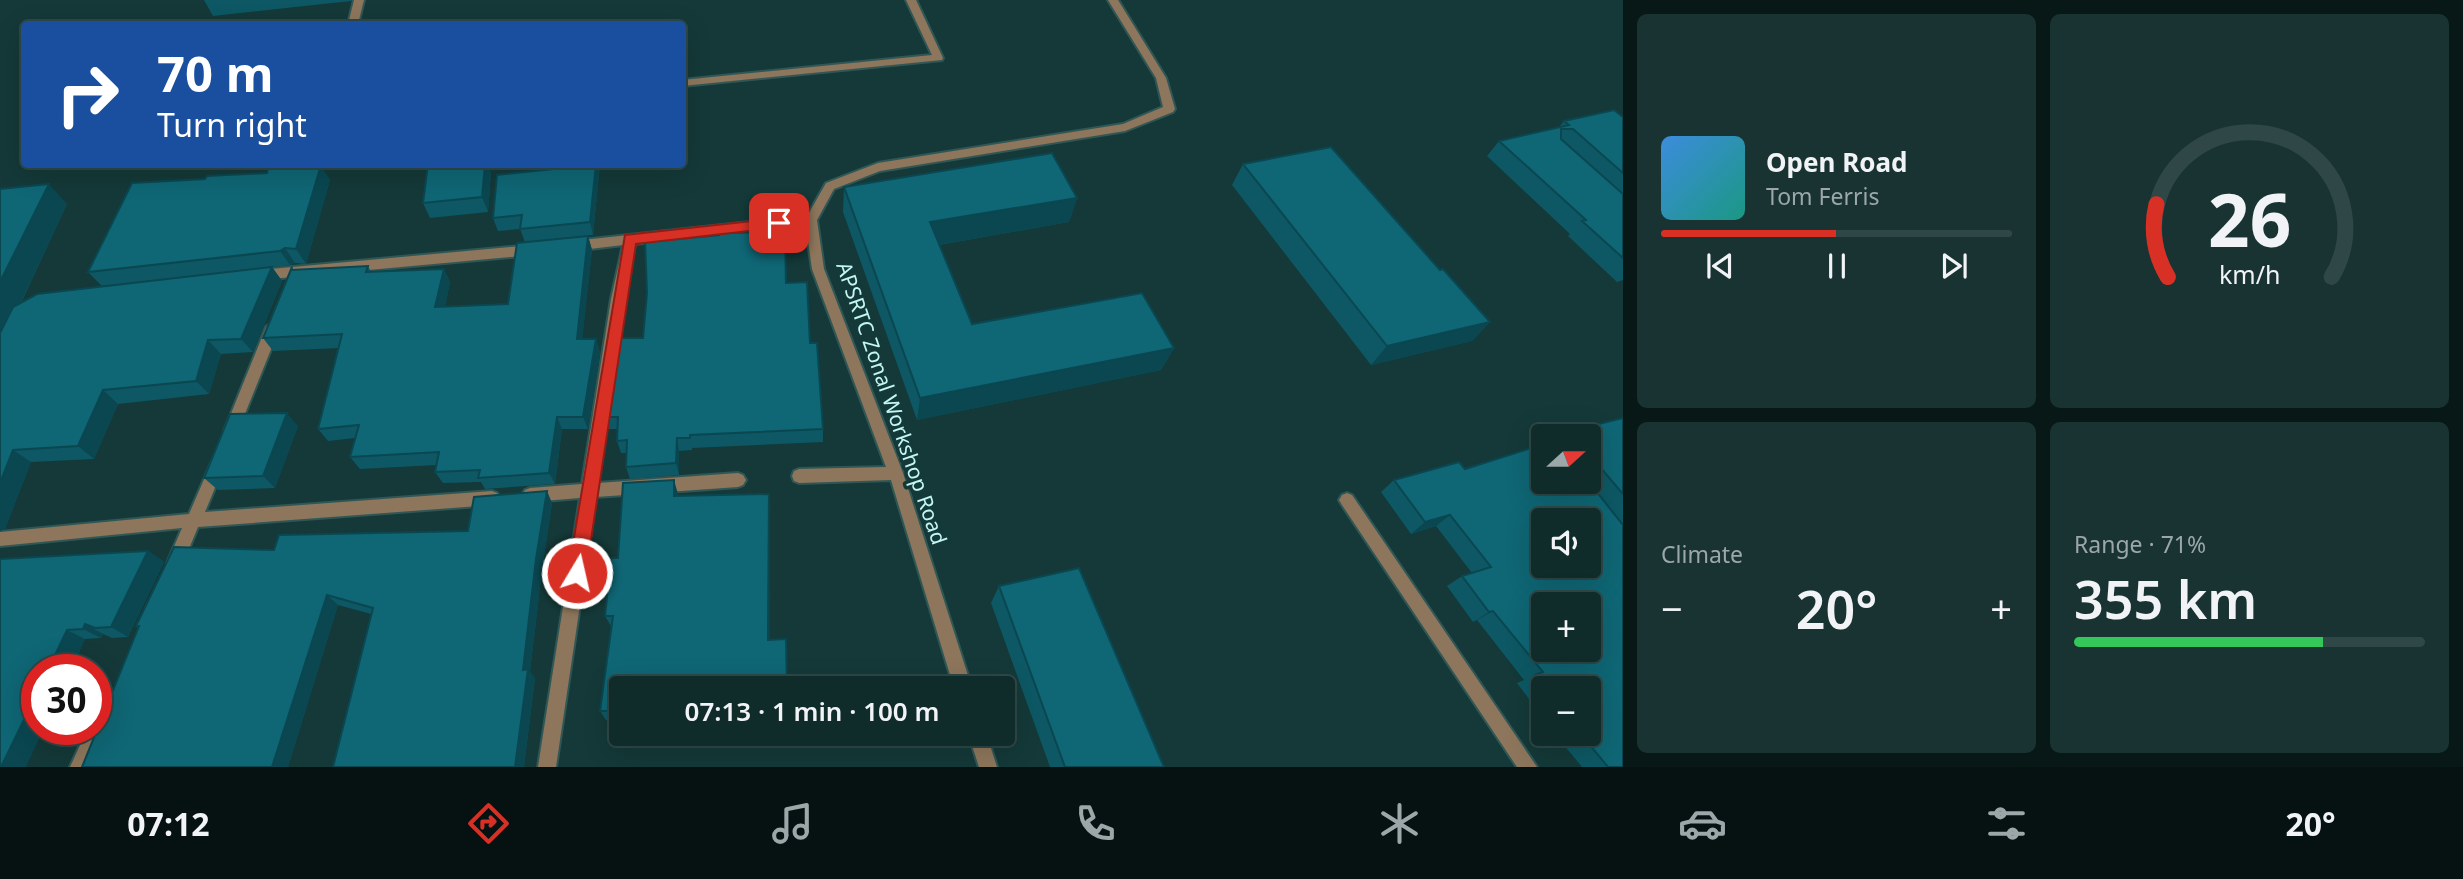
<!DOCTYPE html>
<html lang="en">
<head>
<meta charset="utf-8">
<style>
  body { margin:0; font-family:"Noto Sans",sans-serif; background:#183332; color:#f1f3f6; height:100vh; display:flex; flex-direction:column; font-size:26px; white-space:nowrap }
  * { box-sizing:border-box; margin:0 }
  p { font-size:23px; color:#9ba7a8 }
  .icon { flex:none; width:38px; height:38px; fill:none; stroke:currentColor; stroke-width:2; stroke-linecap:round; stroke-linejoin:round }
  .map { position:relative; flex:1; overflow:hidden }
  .side { display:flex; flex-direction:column; gap:14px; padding:14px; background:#081817; width:840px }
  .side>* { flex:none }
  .hud { position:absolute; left:21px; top:21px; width:665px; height:147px; border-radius:7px; box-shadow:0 7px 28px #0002,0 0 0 2px #2f4747; background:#1a4fa0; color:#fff; overflow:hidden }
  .needle { width:46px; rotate:69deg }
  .controls { position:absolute; left:1531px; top:424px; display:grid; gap:14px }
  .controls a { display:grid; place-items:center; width:70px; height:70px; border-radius:7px; background:#0f2b2a; box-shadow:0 7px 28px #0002,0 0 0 2px #2f4747; font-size:35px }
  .speed { position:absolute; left:21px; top:654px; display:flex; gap:14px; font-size:35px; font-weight:700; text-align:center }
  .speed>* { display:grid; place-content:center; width:91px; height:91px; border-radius:50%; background:#0f2b2a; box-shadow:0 7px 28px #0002,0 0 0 2px #2f4747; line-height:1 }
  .speed .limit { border:10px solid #d22; background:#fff; color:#111 }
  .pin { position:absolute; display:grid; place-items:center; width:60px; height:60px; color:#fff; margin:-30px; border-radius:14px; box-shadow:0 4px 10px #0006 }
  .me { position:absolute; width:77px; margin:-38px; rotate:9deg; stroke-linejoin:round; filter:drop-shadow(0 0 5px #0008) }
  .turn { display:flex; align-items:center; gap:24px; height:147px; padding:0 21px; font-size:32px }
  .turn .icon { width:91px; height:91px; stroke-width:2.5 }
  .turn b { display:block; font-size:49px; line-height:60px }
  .big { font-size:52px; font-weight:600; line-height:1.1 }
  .side .tile { flex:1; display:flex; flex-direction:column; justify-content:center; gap:10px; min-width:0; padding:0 24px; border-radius:10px; background:#183332 }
  .side .dial { align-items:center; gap:0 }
  .dial svg { height:182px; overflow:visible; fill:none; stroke:#2f4747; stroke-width:7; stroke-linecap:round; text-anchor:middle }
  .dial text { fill:#f1f3f6; stroke:none }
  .song { display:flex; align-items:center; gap:21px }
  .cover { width:84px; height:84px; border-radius:10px; background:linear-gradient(135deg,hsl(210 70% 55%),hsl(170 70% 35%)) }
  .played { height:7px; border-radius:4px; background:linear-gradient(90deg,#d93025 50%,#2f4747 50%) }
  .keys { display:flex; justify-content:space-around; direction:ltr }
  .heat { display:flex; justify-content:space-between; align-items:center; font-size:38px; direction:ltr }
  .charge { height:10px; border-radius:5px; background:linear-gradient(90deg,#34c759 71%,#2f4747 0) }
  .side .tiles { flex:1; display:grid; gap:14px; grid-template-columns:repeat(2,1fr) }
  .trip { position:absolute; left:609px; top:676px; width:406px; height:70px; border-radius:7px; background:#0f2b2a; box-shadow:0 7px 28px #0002,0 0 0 2px #2f4747; font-weight:600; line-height:70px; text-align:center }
  .dock { display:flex; height:112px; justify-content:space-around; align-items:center; background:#061111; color:#9ba7a8 }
  .dock .icon { width:49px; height:49px }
  .dock .on { color:#d93025 }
  .dock b { font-size:32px; color:#f1f3f6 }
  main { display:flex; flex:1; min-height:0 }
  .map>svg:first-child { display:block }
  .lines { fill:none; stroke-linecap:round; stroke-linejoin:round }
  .service-casing { stroke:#305756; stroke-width:4 }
  .minor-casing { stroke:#305756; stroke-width:4 }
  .service { fill:#8d765b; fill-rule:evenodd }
  .minor { fill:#8d765b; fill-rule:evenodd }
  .wall { fill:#0d5864 }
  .shaded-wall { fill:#0a4751 }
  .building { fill:#0f6674; stroke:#0a4751; stroke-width:2; fill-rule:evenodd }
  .route { fill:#d93025; stroke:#8d1f18; stroke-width:2 }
  .labels { text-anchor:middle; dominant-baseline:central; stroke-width:7; stroke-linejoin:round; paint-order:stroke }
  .street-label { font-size:21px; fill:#c3f7f4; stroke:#143938 }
</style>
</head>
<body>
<main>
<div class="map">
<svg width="1623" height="767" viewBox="0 0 1623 767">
  <rect width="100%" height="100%" fill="#143938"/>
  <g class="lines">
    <defs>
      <path id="service" d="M354,0H364L358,24H348Z
        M906,0H916L943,58L942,60L682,86V80L932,55Z"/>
      <path id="minor" d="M1108,0H1118L1166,78L1175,109L1173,112L1125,131L880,171L834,189L817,220L824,269L903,473L972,688H954L891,480L799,483L794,481L792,476L794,471L799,469L886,467L812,269L805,220L826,183L878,163L1123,124L1163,107L1156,78Z
        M779,219L785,223L783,226L635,244L625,299L598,483L738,473L743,475L746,480L743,485L738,487L596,497L556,767H538L580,498L530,502L525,500L522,495L525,490L530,488L582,484L611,299L623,245L573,251L567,246L573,241Z
        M532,245L538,250L532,255L260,280L254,275L260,270Z
        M273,322L280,327L238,431L236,435L231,437L226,435L224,431L266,327Z
        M217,460L222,461L224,466L205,512L492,491L497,493L500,498L497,503L492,505L198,527L181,568L175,570L169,568L167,563L182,528L0,546V532L189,514L212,461Z
        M1347,493L1352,495L1537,767H1517L1342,505L1339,500L1342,495Z
        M107,699L113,702L116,708L88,767H70L87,730H96V711L101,702Z
        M968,733H986L997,767H979Z"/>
    </defs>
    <use href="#service" class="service-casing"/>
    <use href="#minor" class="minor-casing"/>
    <use href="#service" class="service"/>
    <use href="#minor" class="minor"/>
  </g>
  <path class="wall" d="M204,0H352L351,1L213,16Z
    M1623,117V280L1617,282L1568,236L1570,234L1487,156L1499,141L1558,128L1564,121Z
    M553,164H600L593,235L525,242L520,229L498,231L493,218L553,169Z
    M1243,164L1440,270L1490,322L1472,341L1371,365L1232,185Z
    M491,172L488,212L430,218L423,203Z
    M330,180L306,264L295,263L290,265L272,267L282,281L253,352L221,354L209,394L118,404L94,459L31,462L5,529L0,531V189L67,204L21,303L183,277L102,286L88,272Z
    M844,187L1077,198L1069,222L939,245L972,324L1174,348L1161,370L917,420L843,212Z
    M588,236L592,250L582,339H596L600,352L588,429H562L555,484L485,489L481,482L443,483L435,472L437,465L360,469L350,457L355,438L328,441L318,429L339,348L273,351L263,338L292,267L293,270L368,266L371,272L444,269L450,282L445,307L508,304Z
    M786,283L810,343L823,429V442L692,448V450L679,451V475L630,479L626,467L627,453H621L617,441V429H609L604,417L643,338Z
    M1623,418V767H1582L1554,733H1589V688H1544V719L1517,683L1524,680L1477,620L1473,622L1447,586L1462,576L1472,573L1436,526L1411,534L1381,492L1394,480L1465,469L1544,481H1589V436L1573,434L1579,429Z
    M298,426L275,488L218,490L204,478Z
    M678,494V496L769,494L770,508L621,688V720H606L600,711L612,628L605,616L618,558Z
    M552,503L542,570L530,672L535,678L524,767H333L371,614L338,605L288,767H82L138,628L136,626L274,550L468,531Z
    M148,551L164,562L128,637L112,638L103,634L101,638L85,639L71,670H37L0,559Z
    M999,586L1164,767H1050L991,603Z"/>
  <path class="shaded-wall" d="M485,164H488L491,172L488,212L482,197Z
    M596,164H600L593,235L590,222Z
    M321,165L330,180L306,264L296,249Z
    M49,184L67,204L18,308L0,333V282Z
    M1077,198L1069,222L926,247L930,222Z
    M588,236L592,250L581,352L577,339Z
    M285,248L295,263L290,265L280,251Z
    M272,267L282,281L253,352L241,339Z
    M444,269L450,282L442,320L435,307Z
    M1490,322L1472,341L1371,365L1387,346Z
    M596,339L600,352L588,429L583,417Z
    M208,340L221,354L209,394L196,381Z
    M1174,348L1161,370L917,420L920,398Z
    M103,390L118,404L94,459L78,446Z
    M287,413L298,426L275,488L263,476Z
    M557,417L562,429L555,484L549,473Z
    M677,438L679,451V475L676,463Z
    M13,450L31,462L5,529L0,531V483Z
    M674,480L678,494V510L674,496Z
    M547,491L552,503L542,570L530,672L535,678L524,767H515L523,670L536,559Z
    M769,494L770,508V651L768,640Z
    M1450,515L1436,526L1411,534L1425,522Z
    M148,551L164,562L128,637L111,627Z
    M327,595L338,605L288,767H272Z
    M1493,611L1477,620L1473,622L1489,612Z
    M85,624L103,634L101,638L83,629Z
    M67,630L85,639L71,670H48Z
    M37,693V730H43L26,767H1Z"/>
  <path class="building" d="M1614,110L1623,117V173L1573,129H1561V139L1623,194V258L1582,221L1586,220L1499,141L1569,125L1564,121Z
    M1331,147L1440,270L1443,269L1490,322L1387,346L1243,164Z
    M1052,153L1077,198L930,222L972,324L1142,293L1174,348L920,398L844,187Z
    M428,164H485L482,197L423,203Z
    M553,164H596L590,222L520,229L522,215L493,218L497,175L553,169Z
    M321,165L296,249L285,248L280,251L88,272L132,183L205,179L207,176L267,173L268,168Z
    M49,184L0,282V189Z
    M785,232L786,283L807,282L810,343H817L823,429L690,435V438H677L676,463L626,467L627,440L617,441L618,417H604L616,338H643L647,293L645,242L719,235V233Z
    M588,236L577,339H596L583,417H557L549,473L478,478L480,470L435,472L439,452L350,457L359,425L318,429L342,334L263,338L292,267L291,270L368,266L366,272L444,269L435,307L508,304L517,243Z
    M272,267L241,339L208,340L196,381L103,390L78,446L13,450L0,483V333L13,307L37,294Z
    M287,413L263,476L204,478L230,414Z
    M1623,418V494L1600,467H1589V436H1568L1581,431L1579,429Z
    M1544,444V481H1588L1623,525V767H1608L1580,733H1589V688H1545L1535,675L1543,672L1493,611L1489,612L1462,576L1491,567L1450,515L1425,522L1394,480L1459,462L1465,469ZM1544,520H1589V565H1544ZM1544,604H1589V649H1544Z
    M674,480V496L769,494L768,640L786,639L787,688H621V711H600L613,616H605L611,558H618L623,483Z
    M547,491L536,559L523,670L528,669L515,767H333L373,608L327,595L272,767H82L139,626H136L174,547L274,550L279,535L468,531L474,497Z
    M148,551L111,627L95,628L85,624L83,629L67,630L48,670H37V693L1,767H0V559Z
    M1079,568L1164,767H1065L999,586Z"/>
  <path class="route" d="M779,218L786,223L784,227L636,244L586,573L583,580L577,582L570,580L568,573L625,235Z"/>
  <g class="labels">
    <g class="street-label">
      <text transform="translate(892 403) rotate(71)">APSRTC Zonal Workshop Road</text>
    </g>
  </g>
</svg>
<div class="controls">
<a><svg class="needle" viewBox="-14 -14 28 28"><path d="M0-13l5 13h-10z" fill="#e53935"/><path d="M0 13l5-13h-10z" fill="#9ba7a8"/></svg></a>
<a><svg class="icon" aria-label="sound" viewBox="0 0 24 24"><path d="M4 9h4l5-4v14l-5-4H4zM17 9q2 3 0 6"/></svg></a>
<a>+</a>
<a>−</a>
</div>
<div class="speed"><div class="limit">30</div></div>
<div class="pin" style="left:779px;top:223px;background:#d93025"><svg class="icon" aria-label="arrive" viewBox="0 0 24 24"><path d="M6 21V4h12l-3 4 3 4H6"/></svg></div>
<svg class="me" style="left:577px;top:573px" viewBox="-20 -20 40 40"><circle r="17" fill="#d93025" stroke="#fff" stroke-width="3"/><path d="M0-11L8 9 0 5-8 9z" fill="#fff"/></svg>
<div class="trip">07:13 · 1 min · 100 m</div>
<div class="hud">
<div class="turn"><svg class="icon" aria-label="right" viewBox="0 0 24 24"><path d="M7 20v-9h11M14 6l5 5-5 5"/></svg><div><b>70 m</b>Turn right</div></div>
</div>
</div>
<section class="side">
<div class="tiles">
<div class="tile">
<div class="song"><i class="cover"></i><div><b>Open Road</b><p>Tom Ferris</p></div></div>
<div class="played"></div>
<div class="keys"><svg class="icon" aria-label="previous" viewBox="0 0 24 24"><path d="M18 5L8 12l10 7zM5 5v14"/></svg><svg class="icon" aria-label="pause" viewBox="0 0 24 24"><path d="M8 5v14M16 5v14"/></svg><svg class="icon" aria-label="next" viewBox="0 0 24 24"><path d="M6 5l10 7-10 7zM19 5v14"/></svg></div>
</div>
<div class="tile dial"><svg viewBox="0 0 100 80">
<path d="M14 69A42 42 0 1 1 86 69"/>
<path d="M14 69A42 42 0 0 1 9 37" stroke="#d93025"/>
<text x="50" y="56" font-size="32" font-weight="700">26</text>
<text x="50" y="72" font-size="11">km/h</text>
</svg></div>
<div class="tile"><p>Climate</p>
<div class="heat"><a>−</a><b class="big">20°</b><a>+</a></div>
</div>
<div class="tile"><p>Range · 71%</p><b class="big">355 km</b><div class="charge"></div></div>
</div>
</section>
</main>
<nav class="dock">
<b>07:12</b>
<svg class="icon on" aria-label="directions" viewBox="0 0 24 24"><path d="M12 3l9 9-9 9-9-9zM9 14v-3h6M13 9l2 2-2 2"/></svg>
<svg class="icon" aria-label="music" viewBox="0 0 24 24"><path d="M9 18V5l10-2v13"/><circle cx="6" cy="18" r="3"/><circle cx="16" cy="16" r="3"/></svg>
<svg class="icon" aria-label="phone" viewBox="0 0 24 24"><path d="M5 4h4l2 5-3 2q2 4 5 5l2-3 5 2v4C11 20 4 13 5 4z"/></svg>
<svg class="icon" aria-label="climate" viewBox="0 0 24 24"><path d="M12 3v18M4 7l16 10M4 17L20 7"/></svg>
<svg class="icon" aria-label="car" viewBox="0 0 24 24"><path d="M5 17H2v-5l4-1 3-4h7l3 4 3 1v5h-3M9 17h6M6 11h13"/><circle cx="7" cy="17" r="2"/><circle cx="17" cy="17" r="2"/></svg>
<svg class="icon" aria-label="filters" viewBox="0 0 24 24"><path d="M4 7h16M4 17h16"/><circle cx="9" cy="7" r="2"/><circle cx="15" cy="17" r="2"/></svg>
<b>20°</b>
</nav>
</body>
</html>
